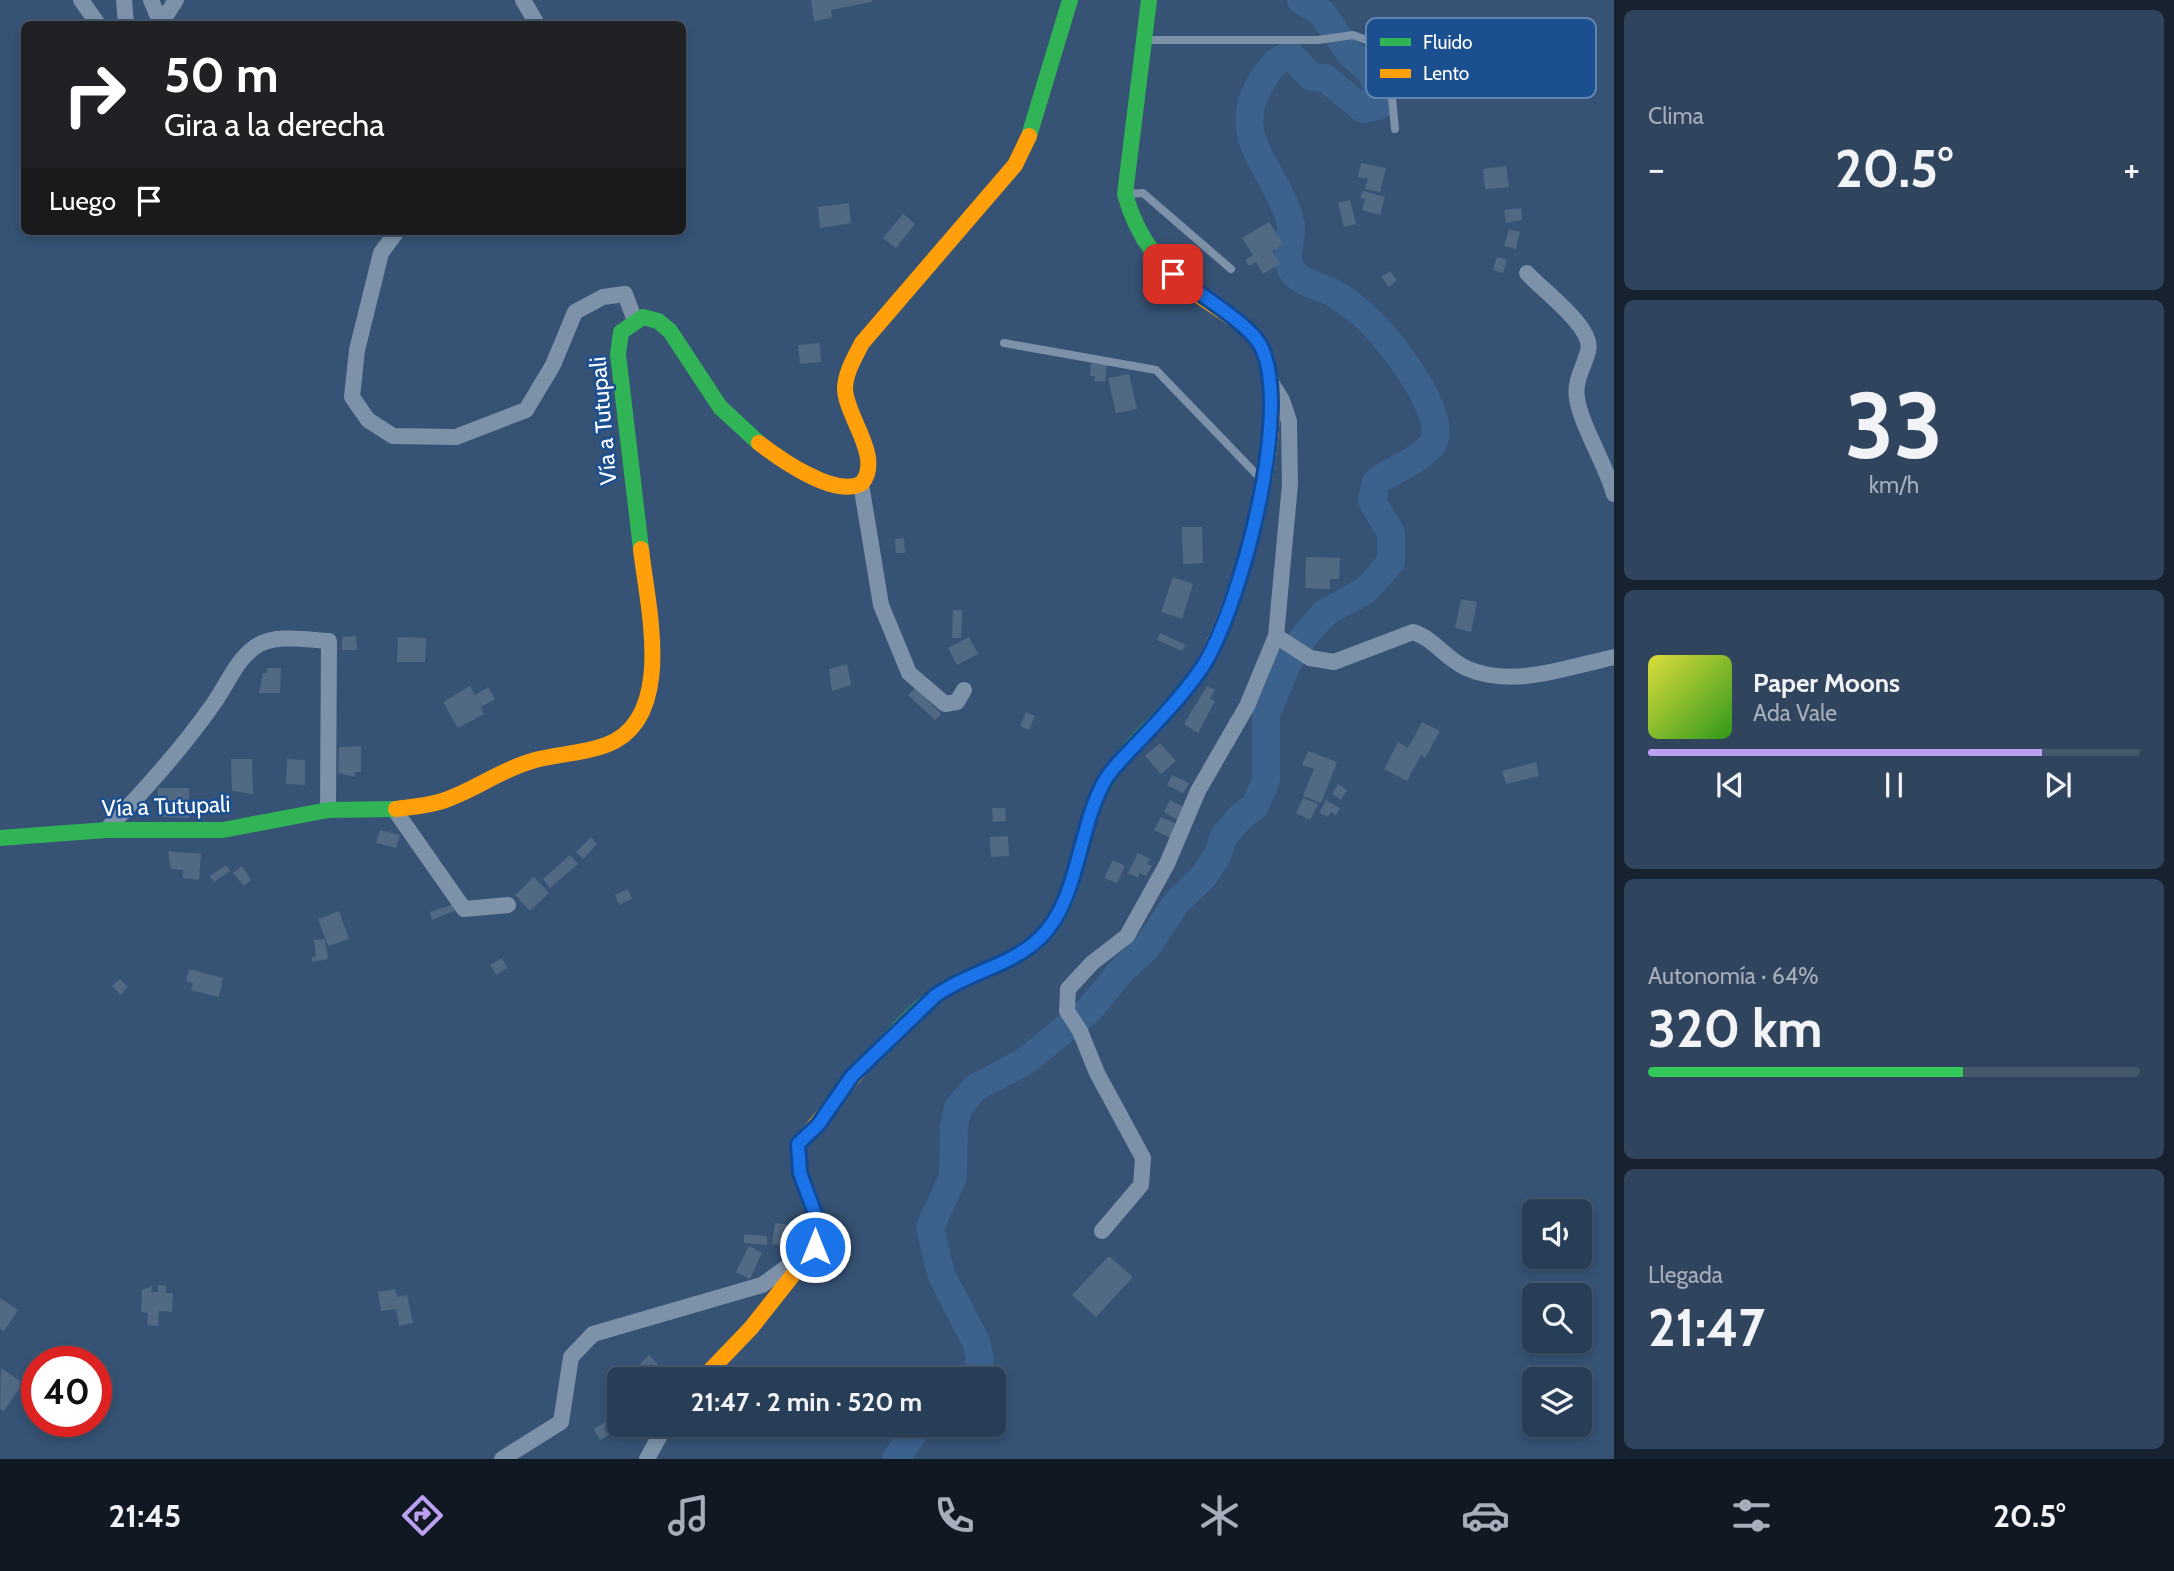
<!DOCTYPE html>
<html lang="es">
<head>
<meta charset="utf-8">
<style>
  body { margin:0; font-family:Cabin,sans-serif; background:#30455d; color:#f1f3f6; height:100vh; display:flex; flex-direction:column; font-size:26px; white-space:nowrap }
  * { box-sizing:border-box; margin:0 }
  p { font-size:23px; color:#a5aeba }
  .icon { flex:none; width:38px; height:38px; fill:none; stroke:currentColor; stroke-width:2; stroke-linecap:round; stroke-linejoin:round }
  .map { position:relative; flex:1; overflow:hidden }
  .sheet { display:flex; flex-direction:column; gap:10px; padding:10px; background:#162230; width:560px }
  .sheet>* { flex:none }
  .banner { position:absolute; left:21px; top:21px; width:665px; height:214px; border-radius:10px; box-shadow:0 4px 10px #0003,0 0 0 2px #44576d; background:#202124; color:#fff; overflow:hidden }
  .controls { position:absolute; left:1522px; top:1199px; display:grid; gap:14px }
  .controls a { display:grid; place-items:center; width:70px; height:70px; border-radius:10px; background:#283e57; box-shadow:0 4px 10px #0003,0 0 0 2px #44576d; font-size:35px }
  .speed { position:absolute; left:21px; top:1346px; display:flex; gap:14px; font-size:35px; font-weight:700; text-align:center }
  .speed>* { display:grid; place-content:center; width:91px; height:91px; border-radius:50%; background:#283e57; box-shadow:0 4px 10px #0003,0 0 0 2px #44576d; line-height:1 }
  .speed .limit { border:10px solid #d22; background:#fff; color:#111 }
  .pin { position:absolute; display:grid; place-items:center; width:60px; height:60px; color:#fff; margin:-30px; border-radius:14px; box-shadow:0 4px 10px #0006 }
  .me { position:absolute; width:77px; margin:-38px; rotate:0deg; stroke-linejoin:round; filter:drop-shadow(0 0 5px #0008) }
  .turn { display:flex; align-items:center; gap:24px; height:147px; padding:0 28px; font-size:32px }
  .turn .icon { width:91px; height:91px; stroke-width:2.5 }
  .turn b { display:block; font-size:49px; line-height:60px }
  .then { display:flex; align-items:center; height:66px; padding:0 28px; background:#0003; gap:14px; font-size:26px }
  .big { font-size:52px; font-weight:700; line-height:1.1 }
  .sheet .tile { flex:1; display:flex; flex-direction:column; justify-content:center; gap:10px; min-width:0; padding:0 24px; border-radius:10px; background:#30455d }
  .sheet .dial { align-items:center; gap:0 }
  .dial b { font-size:91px; line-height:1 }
  .song { display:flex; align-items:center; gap:21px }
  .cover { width:84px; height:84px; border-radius:10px; background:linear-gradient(135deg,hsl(60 70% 55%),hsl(110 70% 35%)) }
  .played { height:7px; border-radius:4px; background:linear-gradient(90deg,#bca0f2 80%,#44576d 80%) }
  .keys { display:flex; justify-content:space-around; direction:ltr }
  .heat { display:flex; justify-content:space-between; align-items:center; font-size:38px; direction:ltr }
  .charge { height:10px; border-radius:5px; background:linear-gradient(90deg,#34c759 64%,#44576d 0) }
  .trip { position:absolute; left:607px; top:1367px; width:399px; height:70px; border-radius:10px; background:#283e57; box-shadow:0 4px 10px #0003,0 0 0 2px #44576d; font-weight:700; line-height:70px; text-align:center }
  .tabs { display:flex; height:112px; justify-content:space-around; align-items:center; background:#101923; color:#a5aeba }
  .tabs .icon { width:49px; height:49px }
  .tabs .current { color:#bca0f2 }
  .tabs b { font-size:32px; color:#f1f3f6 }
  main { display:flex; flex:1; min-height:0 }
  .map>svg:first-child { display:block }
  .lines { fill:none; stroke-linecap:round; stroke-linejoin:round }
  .river { stroke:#3b618d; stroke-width:28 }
  .building { fill:#526984 }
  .lane { stroke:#7d92a8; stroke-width:8 }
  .street { stroke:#7d92a8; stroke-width:16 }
  .fast { stroke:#30b455; stroke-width:16 }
  .slow { stroke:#ff9f0a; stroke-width:16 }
  .route-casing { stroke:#114b97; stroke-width:18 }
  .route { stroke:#1a73e8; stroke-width:12 }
  .labels { text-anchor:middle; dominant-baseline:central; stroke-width:5; stroke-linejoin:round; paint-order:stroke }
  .street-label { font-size:23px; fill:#fff; stroke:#1b4f8f }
  .key { fill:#1b4f8f; stroke:#5f84b1; stroke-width:2 }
  .key-label { font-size:19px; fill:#fff }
</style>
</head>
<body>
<main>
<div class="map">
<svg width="1614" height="1459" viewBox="0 0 1614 1459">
  <rect width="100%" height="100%" fill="#365274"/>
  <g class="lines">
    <path class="river" d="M972,1379L977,1374L980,1359L976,1342L941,1274L930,1227L953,1177L954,1126L958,1108L975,1088L1024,1062L1089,1010L1122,970L1147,947L1176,903L1204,876L1217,856L1224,836L1241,816L1255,806L1266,780V715L1287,664L1304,636L1326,612L1365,591L1391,562V533L1372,501L1376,482C1393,469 1416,462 1430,447C1456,421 1384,331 1361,313C1353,306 1344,300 1335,294C1321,286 1304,285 1293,272C1281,257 1295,238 1290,221C1277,169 1224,136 1264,78C1272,66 1276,59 1291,56L1312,77L1325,78L1363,109L1380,105L1373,74L1349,52L1322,13L1301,0
      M896,1459L919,1424"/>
  </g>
  <path class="building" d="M811,0H872V2L831,10L832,18L814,21Z
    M1361,163L1386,168L1380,192L1365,189L1368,179L1358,177Z
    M1506,166L1509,187L1485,189L1483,169Z
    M1363,191L1385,197L1380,215L1362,210L1365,199L1360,198Z
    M1350,200L1356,224L1344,227L1338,203Z
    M849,203L851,223L820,228L818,207Z
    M1521,208L1522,220L1506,223L1504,210Z
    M903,214L915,224L896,248L883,238Z
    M1269,222L1283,244L1272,251L1280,264L1263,274L1256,262L1249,266L1245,260L1253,255L1242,238Z
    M1509,229L1520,232L1516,249L1504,246Z
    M1497,257L1507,260L1503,273L1493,270Z
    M1390,271L1397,280L1389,287L1381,277Z
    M820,343L821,362L800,364L798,345Z
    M1091,363L1107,365L1105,382L1094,381L1095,376H1090Z
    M1129,374L1137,409L1116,413L1108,378Z
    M1182,527H1202L1203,563L1183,564Z
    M904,538L905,553H896L895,539Z
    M1306,557L1340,558L1339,579H1330V589L1305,588Z
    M1173,577L1193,584L1182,619L1161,612Z
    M1461,599L1477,602L1471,632L1455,628Z
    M953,610H962L961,638H952Z
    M1160,633L1186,645L1182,651L1157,640Z
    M356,636L357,650H342V637Z
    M398,637L426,638L425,662H397Z
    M969,637L978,654L957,665L948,648Z
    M847,664L851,685L832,691L829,669Z
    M267,668H281L280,693H259L263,673H267Z
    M470,686L475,695L488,687L495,699L481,707L484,714L458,728L443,702Z
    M1207,686L1215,690L1210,698L1215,701L1198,733L1184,724Z
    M916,688L941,714L935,720L908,695Z
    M1026,712L1035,716L1029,730L1020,726Z
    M1422,722L1440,731L1425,758L1421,755L1407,781L1384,769L1398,742L1408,748Z
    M1160,743L1176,761L1161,774L1145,756Z
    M361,746V772H355V777L338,773L339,747Z
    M1308,751L1337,762L1321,803L1303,796L1314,769L1302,765Z
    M231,759H252L253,794L232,791Z
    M287,759L305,760V785L286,784Z
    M1536,762L1539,776L1506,784L1502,771Z
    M1172,775L1189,783L1183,793L1167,785Z
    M1338,784L1347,790L1341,800L1332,794Z
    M158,788H189V818L158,817Z
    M1303,798L1318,804L1310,820L1296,813Z
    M1170,800L1185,808L1178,820L1164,812Z
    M1326,800L1340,808L1336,815L1331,812L1328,817L1319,813Z
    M992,808H1005L1006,821L993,822Z
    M1161,817L1179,825L1172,839L1154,830Z
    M380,830L400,835L396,848L376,843Z
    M1008,836L1009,856L991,857L990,837Z
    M591,837L597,844L583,859L576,852Z
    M168,851L201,854L199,880L183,878V870L171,869Z
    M1138,853L1150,859L1147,864L1152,866L1146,876L1140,873L1138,878L1128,873Z
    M570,855L578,864L550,888L543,879Z
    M1113,860L1125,866L1117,883L1104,878Z
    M226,865L230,871L214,882L210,876Z
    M242,866L251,880L244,886L233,873Z
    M534,877L549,893L530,911L515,895Z
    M628,889L632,899L619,905L615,895Z
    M454,904L456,910L432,920L430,912Z
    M339,911L349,939L328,946L318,919Z
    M325,939L328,959L312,962V957H316L314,940Z
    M502,958L507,968L496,975L490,965Z
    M189,969L223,978L219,997L191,990L193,983L186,981Z
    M120,979L128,987L121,995L112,986Z
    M775,1223L790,1225L787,1246L772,1244Z
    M744,1234L767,1236V1245L744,1243Z
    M749,1246L762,1253L750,1279L736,1272Z
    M1109,1256L1133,1277L1096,1317L1072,1295Z
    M158,1285L166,1286V1293H173L172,1312L159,1311L158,1326L147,1325L148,1313L141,1312L142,1290L152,1286L151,1292H158Z
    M395,1289L397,1297L407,1295L413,1323L399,1326L396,1309L381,1311L378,1292Z
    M0,1298L18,1310L4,1331L0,1329Z
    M649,1355L663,1369L653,1379H625Z
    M1,1368L23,1383L4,1411L0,1409Z
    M607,1421L614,1432L600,1440L594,1429Z"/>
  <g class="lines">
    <path class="lane" d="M1146,40H1318L1353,35L1380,45L1389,67L1395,129
      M1127,194L1143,193L1231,269
      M1004,343L1156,370L1261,479"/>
    <path class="street" d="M81,0L98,24
      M124,0L126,24
      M151,0L158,17L167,14L176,0
      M523,0L537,24
      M397,231L381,253L357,350L352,397L368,420L393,436L456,437L526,410L553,365L575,312L603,297L625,294L635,321
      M1527,273C1542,290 1595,328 1588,351C1584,367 1574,381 1577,398C1580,423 1606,465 1614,494
      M1270,381L1282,400L1289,421L1290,484L1276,636L1310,658L1334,662L1413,632C1433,638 1446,659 1466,668C1512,689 1568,667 1614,657
      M861,484L881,605L909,673L945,704L957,702L964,690
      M394,809L464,909L508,905
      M106,830C145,790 182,749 214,703C227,685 236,660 255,647C274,633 307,640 329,641L328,810
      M1102,1231L1141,1185L1143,1158L1097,1073L1080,1031L1067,1011L1068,989L1092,963L1127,936L1167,864L1198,791L1247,706L1276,636
      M502,1459L561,1422L571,1357L593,1334L762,1285L801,1257
      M647,1459L666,1424"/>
    <path class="fast" d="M1149,0L1125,194C1138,241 1162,269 1201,297
      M1029,136L1070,0
      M641,549L618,354L621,332L643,317L658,321L670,331L720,407L759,443
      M0,838L106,830H223L328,810L396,809
      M869,1060C893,1036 918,1005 947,988C978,970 1015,963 1041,938C1080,900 1076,838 1100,791C1125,741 1177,711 1204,663"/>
    <path class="slow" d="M1201,297C1222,312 1250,326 1262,349C1295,417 1239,600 1204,663
      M759,443C780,459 836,499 862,483C883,457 846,417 845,389C845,373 855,357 862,343L1015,165L1029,136
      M396,809C410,807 425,806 439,802C471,793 499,770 532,761C556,754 582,754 606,745C677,719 647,605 641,549
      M702,1379L751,1328L815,1247L817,1219L800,1173L798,1144C825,1118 842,1086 869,1060"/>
  </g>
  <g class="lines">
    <defs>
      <path id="route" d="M815,1247L817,1219L800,1173L798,1144L818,1125L852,1076L935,996C968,972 1012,966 1041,937C1080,899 1078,823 1107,777C1116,764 1129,752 1139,741C1161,718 1183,695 1201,669C1239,613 1296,403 1259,343C1246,322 1194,291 1173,274"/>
    </defs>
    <use href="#route" class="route-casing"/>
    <use href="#route" class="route"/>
  </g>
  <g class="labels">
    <g class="street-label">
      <text transform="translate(603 421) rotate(-95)">Vía a Tutupali</text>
      <text transform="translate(166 806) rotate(-2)">Vía a Tutupali</text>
    </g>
  </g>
  <rect x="1366" y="18" width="230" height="80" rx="10" class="key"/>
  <rect x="1380" y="38" width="31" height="8" fill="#30b455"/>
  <rect x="1380" y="69" width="31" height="9" fill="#ff9f0a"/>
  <g class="key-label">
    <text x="1423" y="49">Fluido</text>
    <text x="1423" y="80">Lento</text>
  </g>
</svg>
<div class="controls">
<a><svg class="icon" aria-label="sound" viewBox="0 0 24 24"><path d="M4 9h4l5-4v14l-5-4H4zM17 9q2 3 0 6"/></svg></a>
<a><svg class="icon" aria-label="search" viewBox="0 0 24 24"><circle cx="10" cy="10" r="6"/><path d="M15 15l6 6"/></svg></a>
<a><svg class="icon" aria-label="layers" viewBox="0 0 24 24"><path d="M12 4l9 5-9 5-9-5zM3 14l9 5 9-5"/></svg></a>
</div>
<div class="speed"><div class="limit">40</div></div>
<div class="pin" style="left:1173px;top:274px;background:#d93025"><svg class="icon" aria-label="arrive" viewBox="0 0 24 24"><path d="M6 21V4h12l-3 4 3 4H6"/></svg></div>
<svg class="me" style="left:815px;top:1247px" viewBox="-20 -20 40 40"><circle r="17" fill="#1a73e8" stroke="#fff" stroke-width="3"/><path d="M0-11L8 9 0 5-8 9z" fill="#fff"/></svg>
<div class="trip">21:47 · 2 min · 520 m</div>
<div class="banner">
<div class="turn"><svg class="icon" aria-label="right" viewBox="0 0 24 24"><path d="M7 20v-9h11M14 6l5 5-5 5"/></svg><div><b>50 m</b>Gira a la derecha</div></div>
<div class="then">Luego<svg class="icon" aria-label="arrive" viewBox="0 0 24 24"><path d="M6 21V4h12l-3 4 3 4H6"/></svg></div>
</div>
</div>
<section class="sheet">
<div class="tile"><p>Clima</p>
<div class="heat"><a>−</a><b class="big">20.5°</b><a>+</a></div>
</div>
<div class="tile dial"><b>33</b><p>km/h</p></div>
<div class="tile">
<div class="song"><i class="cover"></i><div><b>Paper Moons</b><p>Ada Vale</p></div></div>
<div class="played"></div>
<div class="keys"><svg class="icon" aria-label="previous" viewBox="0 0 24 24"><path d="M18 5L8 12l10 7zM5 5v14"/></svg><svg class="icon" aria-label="pause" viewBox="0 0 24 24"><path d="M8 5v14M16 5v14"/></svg><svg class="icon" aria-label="next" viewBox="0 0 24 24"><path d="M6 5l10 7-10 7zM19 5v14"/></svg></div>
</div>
<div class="tile"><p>Autonomía · 64%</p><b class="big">320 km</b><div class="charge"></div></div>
<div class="tile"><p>Llegada</p><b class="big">21:47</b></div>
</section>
</main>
<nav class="tabs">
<b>21:45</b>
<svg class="icon current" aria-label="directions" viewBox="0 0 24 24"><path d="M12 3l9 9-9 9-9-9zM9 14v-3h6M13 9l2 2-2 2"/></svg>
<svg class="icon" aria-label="music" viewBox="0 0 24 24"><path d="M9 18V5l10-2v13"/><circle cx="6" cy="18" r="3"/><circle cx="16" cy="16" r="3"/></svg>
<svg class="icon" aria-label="phone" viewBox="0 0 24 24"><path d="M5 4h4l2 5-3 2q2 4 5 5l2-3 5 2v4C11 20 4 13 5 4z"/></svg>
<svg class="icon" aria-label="climate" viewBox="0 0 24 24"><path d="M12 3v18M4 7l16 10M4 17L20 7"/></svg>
<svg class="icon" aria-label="car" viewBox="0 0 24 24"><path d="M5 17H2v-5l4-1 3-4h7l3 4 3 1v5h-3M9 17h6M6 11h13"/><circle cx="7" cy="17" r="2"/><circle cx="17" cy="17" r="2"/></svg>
<svg class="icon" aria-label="filters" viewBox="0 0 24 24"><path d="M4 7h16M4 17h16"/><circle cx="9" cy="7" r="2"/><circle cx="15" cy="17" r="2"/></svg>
<b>20.5°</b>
</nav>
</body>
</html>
